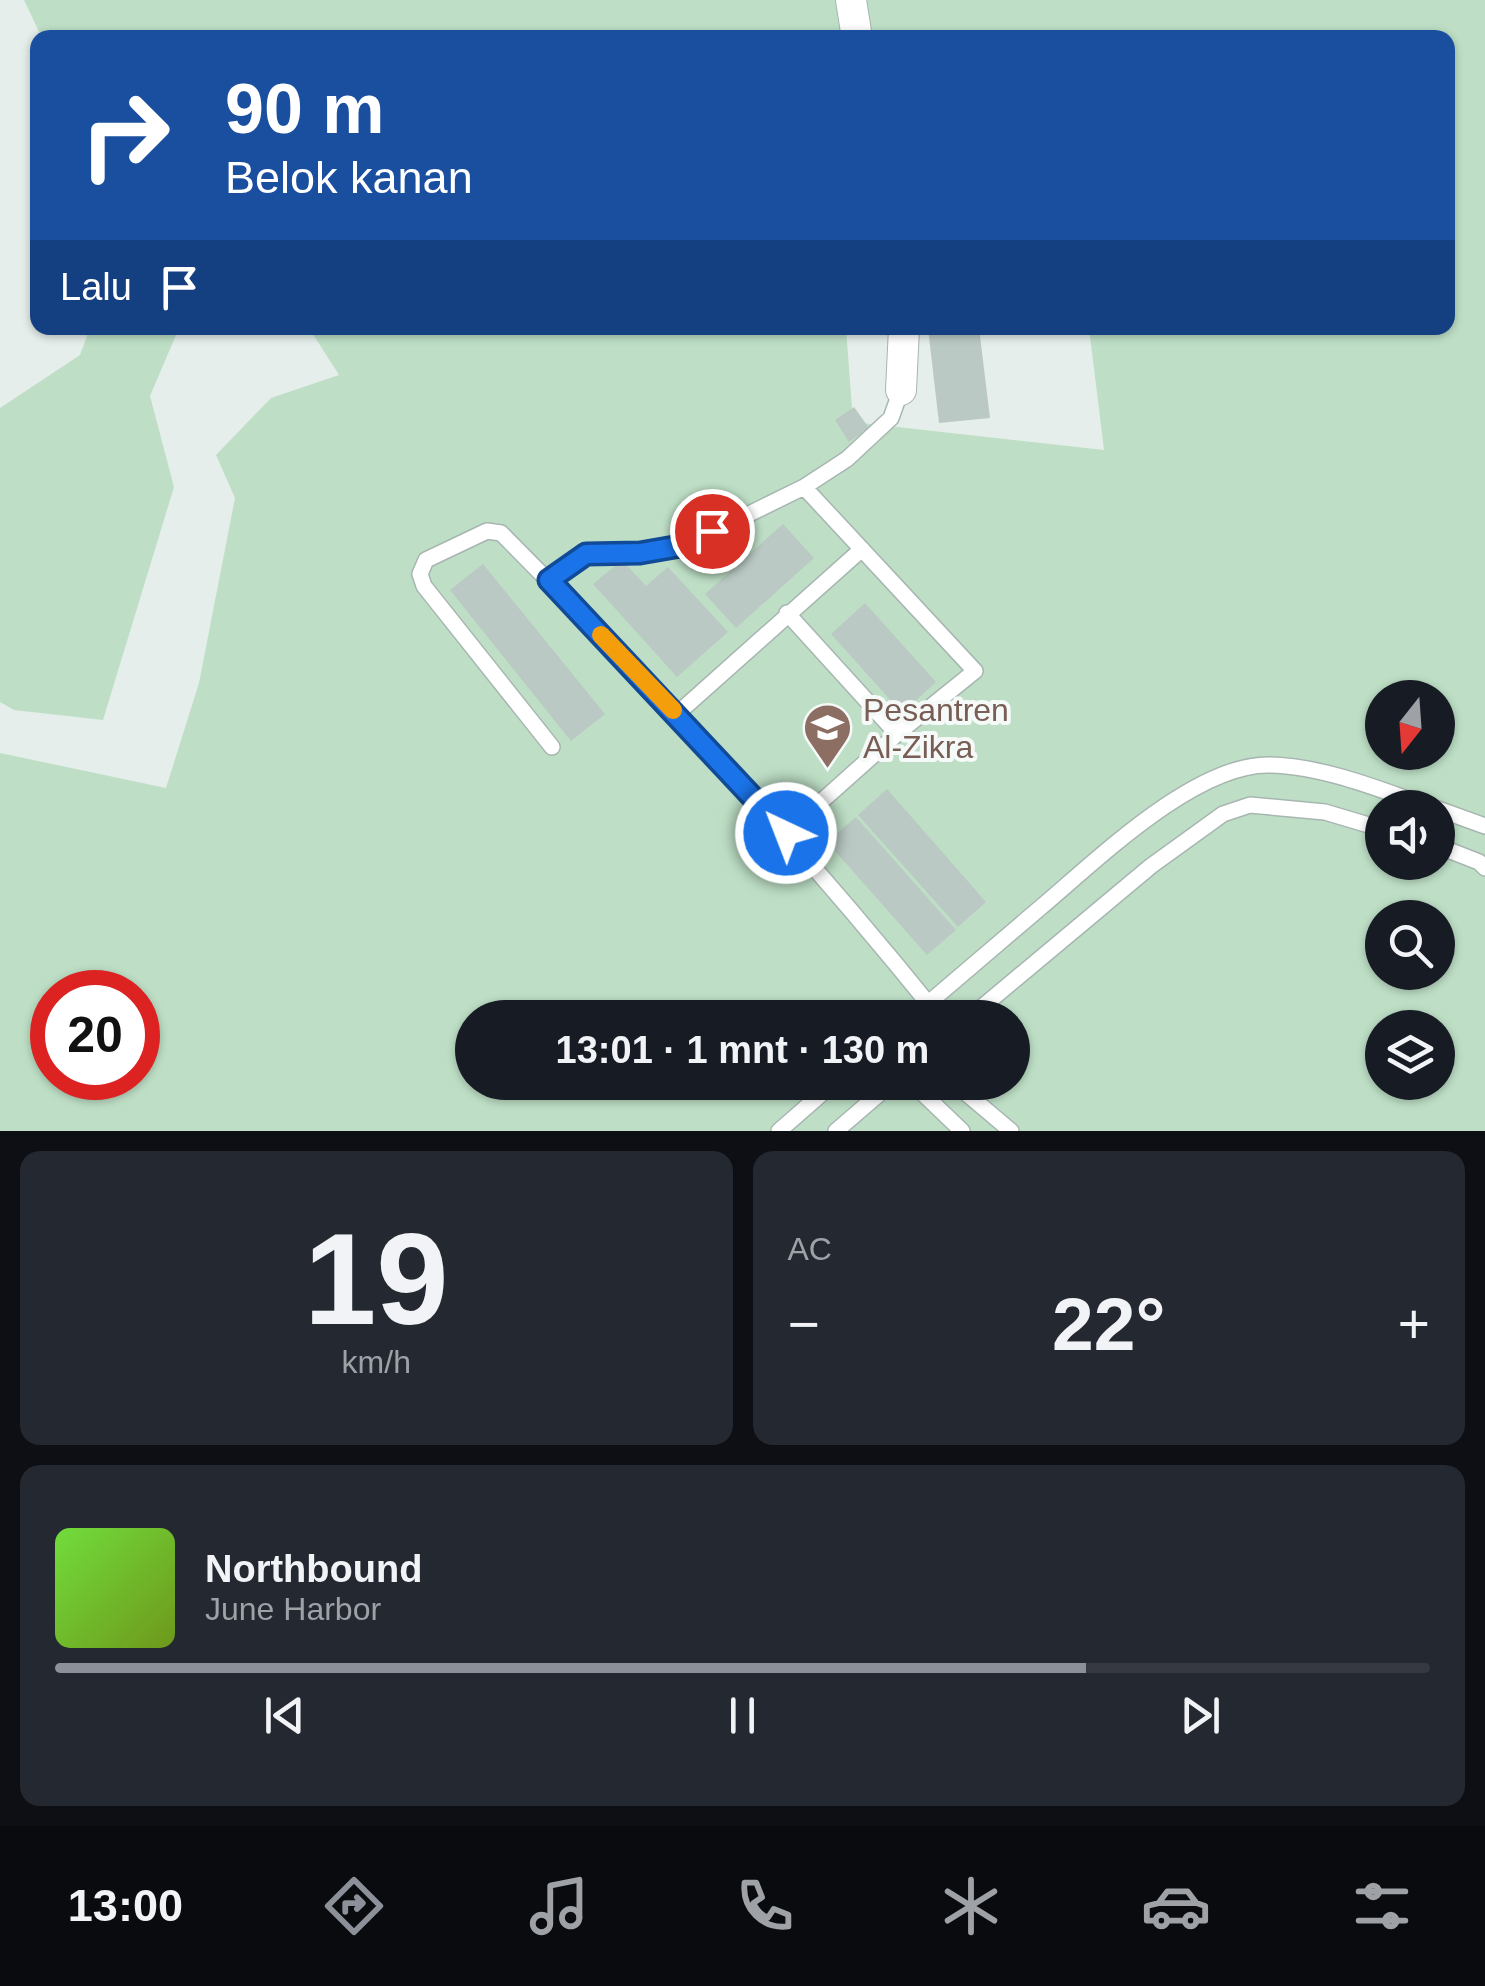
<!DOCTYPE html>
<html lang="id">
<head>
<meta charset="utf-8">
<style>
  body { margin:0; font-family:Arial,sans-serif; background:#242831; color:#f1f3f6; height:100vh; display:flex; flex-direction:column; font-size:38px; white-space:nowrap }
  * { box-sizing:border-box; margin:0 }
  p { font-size:32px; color:#9ea1a6 }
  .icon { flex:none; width:55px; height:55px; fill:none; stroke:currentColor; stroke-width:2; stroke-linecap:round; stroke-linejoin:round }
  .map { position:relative; height:1131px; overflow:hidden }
  .details { display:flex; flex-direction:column; gap:20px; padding:20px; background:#0d0f14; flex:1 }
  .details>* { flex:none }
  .top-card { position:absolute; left:30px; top:30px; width:1425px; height:305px; border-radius:20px; box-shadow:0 2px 8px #0004; background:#1a4fa0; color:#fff; overflow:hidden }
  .needle { width:65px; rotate:197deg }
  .controls { position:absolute; left:1365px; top:680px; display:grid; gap:20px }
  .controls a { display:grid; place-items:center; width:90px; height:90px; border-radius:50%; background:#171b24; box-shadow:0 2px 8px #0004; font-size:50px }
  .speed { position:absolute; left:30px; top:970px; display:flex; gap:20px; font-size:50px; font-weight:700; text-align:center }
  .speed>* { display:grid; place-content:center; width:130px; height:130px; border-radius:50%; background:#171b24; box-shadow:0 2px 8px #0004; line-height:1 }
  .speed .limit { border:15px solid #d22; background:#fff; color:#111 }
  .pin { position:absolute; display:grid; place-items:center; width:85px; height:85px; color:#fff; margin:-42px; border:5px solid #fff; border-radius:50%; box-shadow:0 2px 10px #0007 }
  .me { position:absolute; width:110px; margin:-55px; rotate:317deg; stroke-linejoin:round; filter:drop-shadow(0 0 8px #0008) }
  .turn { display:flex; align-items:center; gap:35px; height:210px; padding:0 30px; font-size:45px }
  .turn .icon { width:130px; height:130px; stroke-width:2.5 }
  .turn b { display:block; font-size:70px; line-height:85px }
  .then { display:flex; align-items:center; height:95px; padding:0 30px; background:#0003; gap:20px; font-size:38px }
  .big { font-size:75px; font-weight:700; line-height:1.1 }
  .details .widget { flex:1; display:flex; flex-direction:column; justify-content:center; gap:15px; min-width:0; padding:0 35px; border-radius:20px; background:#242831 }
  .details .dial { align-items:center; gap:0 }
  .dial b { font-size:130px; line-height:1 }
  .song { display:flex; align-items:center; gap:30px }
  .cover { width:120px; height:120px; border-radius:15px; background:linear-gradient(135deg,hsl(100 70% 55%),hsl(80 70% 35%)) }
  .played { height:10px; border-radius:5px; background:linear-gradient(90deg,#8c9099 75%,#363941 75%) }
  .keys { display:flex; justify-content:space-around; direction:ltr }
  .heat { display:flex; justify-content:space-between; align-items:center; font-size:55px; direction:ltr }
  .details .tiles { flex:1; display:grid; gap:20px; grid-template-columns:1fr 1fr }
  .widget:last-child { grid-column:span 2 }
  .trip { position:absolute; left:455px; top:1000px; width:575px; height:100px; border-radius:50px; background:#171b24; box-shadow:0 2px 8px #0004; font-weight:700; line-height:100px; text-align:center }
  .dock { display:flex; height:160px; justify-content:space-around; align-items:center; background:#090b0e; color:#9ea1a6 }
  .dock .icon { width:70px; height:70px }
  .dock .on { color:#8c9099 }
  .dock b { font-size:45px; color:#f1f3f6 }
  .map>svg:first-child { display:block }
  .green { fill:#bedfc6; fill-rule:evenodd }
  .building { fill:#bac9c3 }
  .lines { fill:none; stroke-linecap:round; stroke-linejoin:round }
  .lane-casing { stroke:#a7b6b1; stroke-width:18 }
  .street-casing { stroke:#a7b6b1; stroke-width:32 }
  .lane { stroke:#fff; stroke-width:15 }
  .street { stroke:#fff; stroke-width:30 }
  .route-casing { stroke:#114b97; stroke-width:25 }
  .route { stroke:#1a73e8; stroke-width:18 }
  .slow { stroke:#f59e0b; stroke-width:18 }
  .labels { text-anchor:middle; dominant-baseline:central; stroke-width:8; stroke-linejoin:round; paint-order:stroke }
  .education-label { font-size:32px; fill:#785e54; stroke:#f5faf8; text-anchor:start }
</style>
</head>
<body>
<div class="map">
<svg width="1485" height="1131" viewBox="0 0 1485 1131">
  <rect width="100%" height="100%" fill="#e5eeea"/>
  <path class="green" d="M24,0H1485V1131H0V753L166,788L199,683L235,498L216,455L271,398L339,375L309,328H846L853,422L1104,450L1089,328H1448V38H42ZM1382,698H1438V752H1382ZM1382,808H1438V862H1382ZM1382,918H1438V972H1382ZM52,992H138V1078H52ZM472,1018H1012V1082H472ZM1382,1028H1438V1082H1382Z
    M90,328H179L150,396L174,487L103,720L14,710L0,702V408L80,355Z"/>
  <path class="building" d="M928,328H979L990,418L939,423Z
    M854,407L869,428L849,442L835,420Z
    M783,524L814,558L736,628L705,594Z
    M622,560L646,586L668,567L728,632L677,677L593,584Z
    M483,564L605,714L571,741L450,590Z
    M865,603L936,682L902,713L831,634Z
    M887,789L986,902L958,927L858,815Z
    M856,817L956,930L927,955L827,842Z"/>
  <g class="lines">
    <defs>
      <path id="lane" d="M549,580L586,554L639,553L686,545L804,487L847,459L891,418L901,390
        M787,613L897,734
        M677,714L862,549
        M552,747L424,586L420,574L426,560L487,531L501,533C655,687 803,848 940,1018
        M1438,809L1485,826
        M786,833L897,734L975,671L804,487
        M1438,846L1479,862L1485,868
        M911,1018C954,981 997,945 1040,908C1095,862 1195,763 1270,765C1323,766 1382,790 1432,808
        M969,1018L1151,866L1223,814L1250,805L1325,812L1382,829
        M911,1082L962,1131
        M953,1082L1011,1131
        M779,1131L835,1082
        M836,1131L893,1082"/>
      <path id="street" d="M851,0L857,38
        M901,390L904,328"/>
    </defs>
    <use href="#lane" class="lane-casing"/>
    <use href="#street" class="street-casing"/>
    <use href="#lane" class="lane"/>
    <use href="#street" class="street"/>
  </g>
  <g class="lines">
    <defs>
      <path id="route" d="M712,531L686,545L640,553L586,554L549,580L786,833"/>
    </defs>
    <use href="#route" class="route-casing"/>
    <use href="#route" class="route"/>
    <path class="slow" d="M601,635L673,710"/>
  </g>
  <defs>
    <symbol id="school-pin" viewBox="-11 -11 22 30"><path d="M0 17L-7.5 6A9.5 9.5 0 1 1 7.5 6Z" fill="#8d6e63" stroke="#f5faf8"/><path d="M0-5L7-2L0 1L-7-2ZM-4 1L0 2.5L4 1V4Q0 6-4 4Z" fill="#fff"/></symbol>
  </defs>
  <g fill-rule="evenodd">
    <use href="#school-pin" x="800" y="700" width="55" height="75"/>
  </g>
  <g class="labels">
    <g class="education-label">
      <text x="863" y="710">Pesantren<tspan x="863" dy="37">Al-Zikra</tspan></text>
    </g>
  </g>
</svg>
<div class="controls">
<a><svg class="needle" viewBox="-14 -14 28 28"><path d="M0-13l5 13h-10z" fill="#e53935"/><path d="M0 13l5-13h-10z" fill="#9ea1a6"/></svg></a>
<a><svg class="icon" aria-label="sound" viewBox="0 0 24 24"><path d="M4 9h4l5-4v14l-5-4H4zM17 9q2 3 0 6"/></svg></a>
<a><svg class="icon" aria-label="search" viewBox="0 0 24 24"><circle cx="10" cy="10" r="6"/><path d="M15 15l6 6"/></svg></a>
<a><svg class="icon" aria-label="layers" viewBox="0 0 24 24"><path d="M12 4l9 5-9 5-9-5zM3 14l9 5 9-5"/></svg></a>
</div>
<div class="speed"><div class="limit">20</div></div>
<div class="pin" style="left:712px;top:531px;background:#d93025"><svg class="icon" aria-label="arrive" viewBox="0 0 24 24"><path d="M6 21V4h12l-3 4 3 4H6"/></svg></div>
<svg class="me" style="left:786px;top:833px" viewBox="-20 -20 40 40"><circle r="17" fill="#1a73e8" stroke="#fff" stroke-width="3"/><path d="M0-11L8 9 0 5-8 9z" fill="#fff"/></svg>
<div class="trip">13:01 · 1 mnt · 130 m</div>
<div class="top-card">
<div class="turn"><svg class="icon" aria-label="right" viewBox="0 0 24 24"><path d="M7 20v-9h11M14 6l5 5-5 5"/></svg><div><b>90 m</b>Belok kanan</div></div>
<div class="then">Lalu<svg class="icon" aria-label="arrive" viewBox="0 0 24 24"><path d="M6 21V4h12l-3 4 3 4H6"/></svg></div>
</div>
</div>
<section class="details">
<div class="tiles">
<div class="widget dial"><b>19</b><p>km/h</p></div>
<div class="widget"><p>AC</p>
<div class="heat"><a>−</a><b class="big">22°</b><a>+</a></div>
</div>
<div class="widget">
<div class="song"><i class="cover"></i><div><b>Northbound</b><p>June Harbor</p></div></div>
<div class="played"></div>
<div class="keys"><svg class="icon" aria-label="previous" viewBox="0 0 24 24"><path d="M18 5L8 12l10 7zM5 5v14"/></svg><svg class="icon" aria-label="pause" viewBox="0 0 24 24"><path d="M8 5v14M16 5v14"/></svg><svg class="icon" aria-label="next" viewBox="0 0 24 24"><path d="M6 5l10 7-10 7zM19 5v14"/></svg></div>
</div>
</div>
</section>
<nav class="dock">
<b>13:00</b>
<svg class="icon on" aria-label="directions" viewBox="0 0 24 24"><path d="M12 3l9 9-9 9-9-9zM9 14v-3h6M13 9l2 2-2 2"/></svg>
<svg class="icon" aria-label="music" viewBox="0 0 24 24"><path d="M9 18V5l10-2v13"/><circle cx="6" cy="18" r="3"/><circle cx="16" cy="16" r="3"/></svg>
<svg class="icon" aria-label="phone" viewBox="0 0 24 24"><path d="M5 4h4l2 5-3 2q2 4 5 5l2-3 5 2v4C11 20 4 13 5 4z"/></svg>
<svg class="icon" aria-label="climate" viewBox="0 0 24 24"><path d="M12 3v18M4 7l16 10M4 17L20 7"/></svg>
<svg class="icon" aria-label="car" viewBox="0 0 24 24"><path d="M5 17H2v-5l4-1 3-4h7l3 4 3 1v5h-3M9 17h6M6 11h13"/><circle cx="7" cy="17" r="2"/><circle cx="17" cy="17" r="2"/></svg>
<svg class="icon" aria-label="filters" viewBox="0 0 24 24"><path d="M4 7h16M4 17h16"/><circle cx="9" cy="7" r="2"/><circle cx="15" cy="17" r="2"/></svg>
</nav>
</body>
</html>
